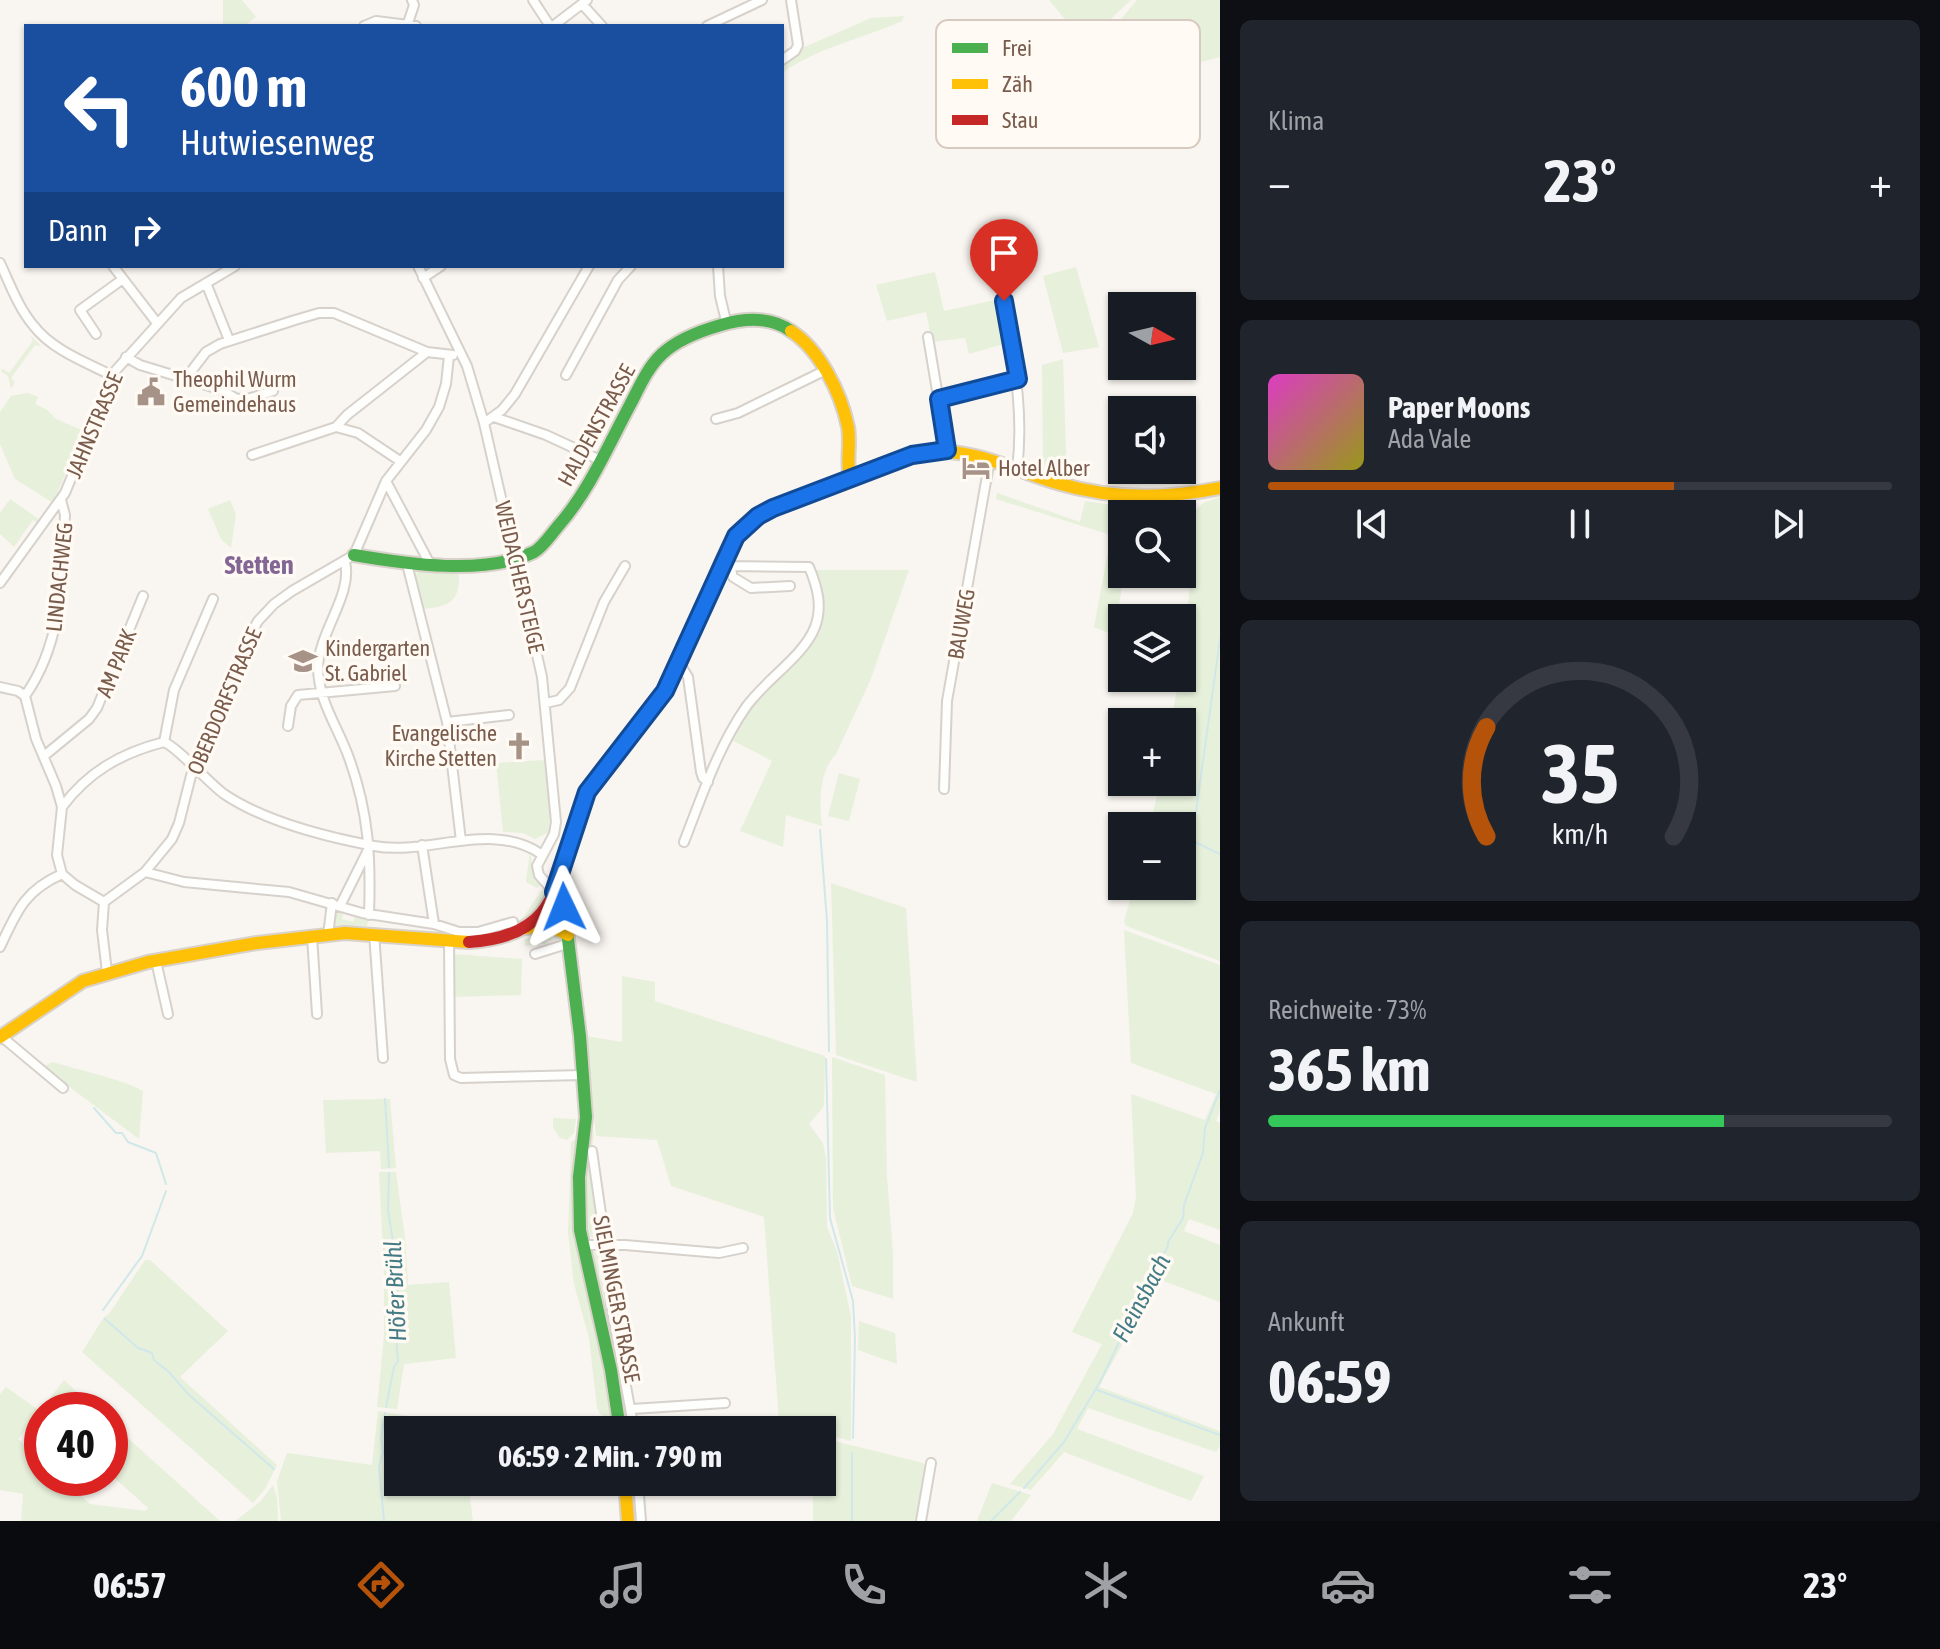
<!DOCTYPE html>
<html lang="de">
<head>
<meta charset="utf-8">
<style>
  body { margin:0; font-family:"Asap Condensed",sans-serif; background:#20242c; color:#f1f3f6; height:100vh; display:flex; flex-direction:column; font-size:30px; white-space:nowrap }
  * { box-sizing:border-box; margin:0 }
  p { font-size:26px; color:#9ea1a6 }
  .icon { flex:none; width:44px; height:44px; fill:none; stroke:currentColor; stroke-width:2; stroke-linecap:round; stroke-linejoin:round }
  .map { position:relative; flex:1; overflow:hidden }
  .side { display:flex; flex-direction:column; gap:20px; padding:20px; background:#0d0f14; width:720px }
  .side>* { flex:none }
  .guide { position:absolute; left:24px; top:24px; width:760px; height:244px; border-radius:0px; box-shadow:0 2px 6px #0004; background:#1a4fa0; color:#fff; overflow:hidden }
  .needle { width:52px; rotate:98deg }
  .controls { position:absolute; left:1108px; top:292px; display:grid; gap:16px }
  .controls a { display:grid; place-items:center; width:88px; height:88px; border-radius:0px; background:#171b24; box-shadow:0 2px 6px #0004; font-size:40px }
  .speed { position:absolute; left:24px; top:1392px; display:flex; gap:16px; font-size:40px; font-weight:700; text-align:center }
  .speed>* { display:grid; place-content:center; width:104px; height:104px; border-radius:50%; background:#171b24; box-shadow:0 2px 6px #0004; line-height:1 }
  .speed .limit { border:12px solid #d22; background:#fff; color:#111 }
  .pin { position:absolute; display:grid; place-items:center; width:68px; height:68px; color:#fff; margin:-82px -34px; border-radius:50% 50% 50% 0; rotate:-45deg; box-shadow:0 0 8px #0007 }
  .pin .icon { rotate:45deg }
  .me { position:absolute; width:88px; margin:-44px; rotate:358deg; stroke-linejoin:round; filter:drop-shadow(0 0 6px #0008) }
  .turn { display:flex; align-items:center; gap:28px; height:168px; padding:0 24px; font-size:36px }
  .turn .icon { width:104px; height:104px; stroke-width:2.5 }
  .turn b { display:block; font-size:56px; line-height:68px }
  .then { display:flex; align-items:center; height:76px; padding:0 24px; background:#0003; gap:16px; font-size:30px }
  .big { font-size:60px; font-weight:700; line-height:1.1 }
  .side .widget { flex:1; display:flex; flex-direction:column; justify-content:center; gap:12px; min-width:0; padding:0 28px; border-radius:12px; background:#20242c }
  .side .dial { align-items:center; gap:0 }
  .dial svg { height:208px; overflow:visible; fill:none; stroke:#363941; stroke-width:7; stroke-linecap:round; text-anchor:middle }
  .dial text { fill:#f1f3f6; stroke:none }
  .song { display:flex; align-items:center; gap:24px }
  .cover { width:96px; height:96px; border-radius:12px; background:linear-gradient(135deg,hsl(310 70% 55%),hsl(60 70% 35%)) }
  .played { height:8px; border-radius:4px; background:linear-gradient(90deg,#b45309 65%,#363941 65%) }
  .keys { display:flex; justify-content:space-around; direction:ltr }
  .heat { display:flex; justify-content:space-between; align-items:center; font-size:44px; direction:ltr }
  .charge { height:12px; border-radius:6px; background:linear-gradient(90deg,#34c759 73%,#363941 0) }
  .trip { position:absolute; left:384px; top:1416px; width:452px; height:80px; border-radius:0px; background:#171b24; box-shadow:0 2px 6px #0004; font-weight:700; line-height:80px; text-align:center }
  .tab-bar { display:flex; height:128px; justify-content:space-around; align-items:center; background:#090b0e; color:#9ea1a6 }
  .tab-bar .icon { width:56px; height:56px }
  .tab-bar .active { color:#b45309 }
  .tab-bar b { font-size:36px; color:#f1f3f6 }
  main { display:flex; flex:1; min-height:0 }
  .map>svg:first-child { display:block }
  .green { fill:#e7f0db }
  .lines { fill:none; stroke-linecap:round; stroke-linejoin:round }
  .stream { stroke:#d0e8ea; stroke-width:2 }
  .street-casing { stroke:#d7d1cb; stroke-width:12 }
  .fast-casing { stroke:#d9d2cb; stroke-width:16 }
  .slow-casing { stroke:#d9d2cb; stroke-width:16 }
  .jam-casing { stroke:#d9d2cb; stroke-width:16 }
  .street { stroke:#fefefd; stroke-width:8 }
  .fast { stroke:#4caf50; stroke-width:12 }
  .slow { stroke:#ffc107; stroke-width:12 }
  .jam { stroke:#c62828; stroke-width:12 }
  .route-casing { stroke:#114b97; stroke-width:20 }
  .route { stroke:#1a73e8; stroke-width:14 }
  .labels { text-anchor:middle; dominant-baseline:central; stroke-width:7; stroke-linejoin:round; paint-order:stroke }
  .poi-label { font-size:22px; fill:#7a5c4d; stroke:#fffaf3; text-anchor:start }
  .street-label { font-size:22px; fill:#7a5c4d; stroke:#fffaf3 }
  .water-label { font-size:24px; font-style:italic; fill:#437c86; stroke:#fffaf3 }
  .quarter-label { font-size:26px; font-weight:bold; fill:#846695; stroke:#fffaf3 }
  .key { fill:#fffaf3; stroke:#d7cbc1; stroke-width:2 }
  .key-label { font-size:22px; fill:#7a5c4d }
</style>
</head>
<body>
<main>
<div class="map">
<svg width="1220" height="1521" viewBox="0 0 1220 1521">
  <rect width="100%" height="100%" fill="#f9f5f0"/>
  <path class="green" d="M223,0H242L256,17L244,26H223Z
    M1049,0H1131L1085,43Z
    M1137,0H1220V57C1165,73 1148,65 1101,37L1121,19Z
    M904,16L902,21C862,39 819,47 782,73V62L800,49L871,18Z
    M1076,267L1099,347L1063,353L1043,276Z
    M935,272L944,311L1000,299L1007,343L969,354L965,338L932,342L926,312L887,321L876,285Z
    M30,335L41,346L35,345L11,378L15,382L11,389L8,376L1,371L3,369L9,373L33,341Z
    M1063,359L1067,482L1043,475L1042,365Z
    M28,393L38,397L35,404L47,410L56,419L84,431L53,503L15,479L0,444V412L11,396Z
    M997,493L1080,522L1085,501L1120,506L1187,505L1190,507L1135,511L1134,514H1122L1124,574L1114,635L1094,627L1111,535L996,499Z
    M1220,497V961L1126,926L1124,921L1134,886H1182V826H1150L1160,782H1182V722H1171L1179,678H1182L1196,510L1203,503Z
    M10,499L40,520L38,523L33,520L14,547L0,534V513Z
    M230,500L236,514L231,548L221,539L208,509Z
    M814,570H909L870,681L836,754C819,771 819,803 822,826L786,815L783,847L740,831L772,761L730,739L751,706L819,628L823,603L822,590Z
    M418,571L459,572C460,602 450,606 423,609L415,577Z
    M545,760L550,819L548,833L535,839L523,833L503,832L496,763Z
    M839,773L860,779L849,821L828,816Z
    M530,851L534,876L541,884L537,888L526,882Z
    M831,883L906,908L917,1082L836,1055Z
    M544,887L545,896C523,940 481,937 439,936L440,928L458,933L516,923L524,916Z
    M337,912L343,913L342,919L353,922L355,916L368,920L367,926L333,925L334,914Z
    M1124,930L1220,965V1109L1216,1121L1220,1123V1230L1189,1219L1184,1231L1220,1245V1302L1158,1279L1099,1387L1220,1431V1446L1216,1452L1088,1408L1077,1429L1204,1476L1191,1501L1064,1452L1031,1490L1010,1484L1053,1434L1102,1344L1072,1332L1133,1213L1136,1197L1131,1094L1205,1120L1216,1094L1131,1063Z
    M548,931L561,935V942L557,944L554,938L546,941L547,946L543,943L525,946L524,940Z
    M453,954L522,959L521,995L454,997Z
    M622,976L655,982V1001L825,1056L824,1106L809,1124L823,1143L826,1158L827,1227L837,1251L851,1317V1441L822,1433V1430H811L779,1422L764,1217L671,1186L657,1140L596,1136L586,1036L622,1042Z
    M832,1057L885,1075L887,1177L893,1252V1299L852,1286L833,1208Z
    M52,1062C75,1069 125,1080 143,1091L139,1139L43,1067Z
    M390,1099L396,1168L381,1169L380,1151L326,1153L323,1100Z
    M553,1118L576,1119L574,1133L567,1140L560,1138L553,1127Z
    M591,1122L594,1136L590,1155L597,1230L593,1238L587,1235L584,1197Z
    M574,1140H581L576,1180L617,1430H611L610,1420L600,1414L597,1408L589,1338L574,1284L568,1233L571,1143Z
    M379,1172H396L405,1238L408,1285L449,1282L456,1358L404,1364L397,1409L377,1407L384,1336V1272Z
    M592,1251L601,1254L598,1257L600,1279L605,1278V1297L631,1430H625L591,1260Z
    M145,1260H150L228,1331L180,1377L277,1465L265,1489L253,1503L82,1352L104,1317L109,1314Z
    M859,1321L895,1333L897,1364L858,1350Z
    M64,1380L97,1410H42V1413L40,1412L18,1439L42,1461V1478H61L90,1504L146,1511L148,1508L110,1474V1422L220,1521H21L23,1494L0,1490V1394L6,1387L40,1411Z
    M378,1411L460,1424L462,1430L445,1426L443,1430H398V1482H468L473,1521H281L277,1481L287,1453L372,1465Z
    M822,1438L923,1463L927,1468L919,1521H813V1482H822Z
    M992,1483L1031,1495L1011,1521H977Z
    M273,1485L277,1498L278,1521H235L261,1501Z"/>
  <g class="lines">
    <path class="stream" d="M820,830L827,921L829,1051
      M1193,833L1220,639
      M1191,840L1220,854
      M826,1059L830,1218L853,1301L855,1338L853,1438
      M385,1099L389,1167
      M94,1108L116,1133H122L128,1142L156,1153L166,1184
      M103,1310L142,1256L166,1191
      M105,1319L138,1348L152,1353L154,1360L169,1372L188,1394L274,1469
      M1097,1390L1220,1435
      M386,1407L394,1367L398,1361L395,1325L398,1291L392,1271L395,1254L388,1210L389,1173
      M852,1453V1521
      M1024,1488L1064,1442L1100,1382L1141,1297L1142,1292L1145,1290L1168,1246V1242L1183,1218L1184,1205L1203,1153L1205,1128L1220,1090
      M384,1521L379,1467L383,1452L381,1438L385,1413
      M991,1521L1020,1492"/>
    <defs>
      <path id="street" d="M533,0L550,26
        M582,4L602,26
        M364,26L376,21L416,26
        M407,26L414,5L412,0
        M553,26L587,0
        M707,26L762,0
        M782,60L795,51L798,45L791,0
        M0,263C10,284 18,307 33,325C52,350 85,362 113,376
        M113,266L157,323
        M418,266L467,366L484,423L542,677L556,822L554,834L537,866L539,875L554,892
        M718,266L720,296L726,321
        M423,278L441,266
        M206,283L229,340
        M1002,286C1011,348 1025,407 1017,469
        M96,334L80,310L123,279
        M928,337L947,450
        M126,357L140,365L219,389L237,399L251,398L273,391
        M566,375L618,280L631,266
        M186,378L206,352L220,344L295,320L319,313H334L427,352L453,355
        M939,399L1018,379
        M494,417L546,435L600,460
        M716,419L738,413L826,370
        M484,423L502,410L515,394L589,266
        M336,427L347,415L427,352
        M252,455L336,427L358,433L400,461
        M386,481L431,566
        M345,562C353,594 319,632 318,667C318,701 338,727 349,758C369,813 371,858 369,915
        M407,564L447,722L461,841
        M730,566L733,577L751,588L790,586
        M0,583L65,493L116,370L181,298L235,266
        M678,666L683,669L688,677L701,772L703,778L708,782
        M0,687L18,691L25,696L36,739L56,786L62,807L57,855L62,874L75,885L104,902L102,930L107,972
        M25,696C63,642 62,579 65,515L61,500
        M546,703L559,700L570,688L604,602L625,566
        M447,722L509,715
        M288,726L291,706L298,695L395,686
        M164,742L174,690L213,599
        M44,756L89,719L97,708L143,596
        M944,789L947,701L990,459
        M62,807C88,772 121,753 164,742C177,747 208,782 224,794C264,821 326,837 374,846C428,856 492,820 541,854
        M684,842C702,796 718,747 746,707C765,680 804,656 815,627C823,606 817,586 809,567L730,566L722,562
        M422,845L434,924
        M145,872L184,882L289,892L362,913L434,924L459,932H478L513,922
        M104,902L145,872L172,839L179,823L193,768L225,706L246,642L258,621L274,604L292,591L354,555L386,481L426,430L439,407L446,384L449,356
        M340,906L368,850
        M374,933L383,1058
        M328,935L332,903
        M312,936L317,1014
        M449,940L450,1059L454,1075L461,1078L583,1075
        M0,947C17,911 24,891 62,874
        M535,954L570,943
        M156,961L168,1014
        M1,1036L63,1088
        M592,1151L609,1269L611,1304L634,1430
        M582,1245H625L719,1253L743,1248
        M632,1409L725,1403
        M638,1482L641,1521
        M921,1521L931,1463"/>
      <path id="fast" d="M354,555C406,564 485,576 534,552C543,547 552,533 559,525C589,491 608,446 630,405C639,388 647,368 662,354C678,339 700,331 721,325C745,318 770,316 791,331
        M554,892L564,907L580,1036L586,1117L579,1177L580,1230L611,1370L620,1430"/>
      <path id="slow" d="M791,331C820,350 841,393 848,427C851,444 846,461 850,478
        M840,483C869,471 901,454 933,452C976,449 1016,471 1057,483C1110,499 1166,499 1220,488
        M526,928L549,925L568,935
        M0,1037L83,981L148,962L257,943L345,933L469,942
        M625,1482L628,1521"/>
      <path id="jam" d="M469,942C577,935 551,860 589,790C606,758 635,734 656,704C681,668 694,628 711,588C719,568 726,545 742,529C767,504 807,495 840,483"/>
    </defs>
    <use href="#street" class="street-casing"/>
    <use href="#fast" class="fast-casing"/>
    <use href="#slow" class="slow-casing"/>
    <use href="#jam" class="jam-casing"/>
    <use href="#street" class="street"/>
    <use href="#fast" class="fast"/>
    <use href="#slow" class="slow"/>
    <use href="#jam" class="jam"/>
  </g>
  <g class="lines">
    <defs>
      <path id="route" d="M564,907L554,892L587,792L665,691L736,536L758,516L773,508L912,455L947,450L939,399L1018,379L1004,301"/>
    </defs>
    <use href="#route" class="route-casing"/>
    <use href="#route" class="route"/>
  </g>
  <defs>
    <symbol id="civic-bare" viewBox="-9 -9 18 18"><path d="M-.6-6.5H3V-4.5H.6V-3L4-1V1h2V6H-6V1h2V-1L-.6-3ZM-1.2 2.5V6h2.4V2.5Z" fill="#a69286" stroke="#fffaf3" stroke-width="2.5" paint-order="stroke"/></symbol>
    <symbol id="hotel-bare" viewBox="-9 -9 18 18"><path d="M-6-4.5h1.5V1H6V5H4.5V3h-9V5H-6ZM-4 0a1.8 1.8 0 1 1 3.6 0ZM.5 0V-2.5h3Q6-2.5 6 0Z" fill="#a69286" stroke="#fffaf3" stroke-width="2.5" paint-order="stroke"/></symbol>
    <symbol id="school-bare" viewBox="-9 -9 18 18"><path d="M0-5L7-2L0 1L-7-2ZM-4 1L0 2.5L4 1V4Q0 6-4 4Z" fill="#a69286" stroke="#fffaf3" stroke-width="2.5" paint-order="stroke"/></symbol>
    <symbol id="church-bare" viewBox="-9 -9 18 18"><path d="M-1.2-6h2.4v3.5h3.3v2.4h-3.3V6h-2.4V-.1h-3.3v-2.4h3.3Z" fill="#a69286" stroke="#fffaf3" stroke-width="2.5" paint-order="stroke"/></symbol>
  </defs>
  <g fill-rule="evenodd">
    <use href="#civic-bare" x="131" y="372" width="40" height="40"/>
    <use href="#hotel-bare" x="956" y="448" width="40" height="40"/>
    <use href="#school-bare" x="283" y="641" width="40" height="40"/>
    <use href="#church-bare" x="499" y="726" width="40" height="40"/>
  </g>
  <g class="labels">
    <g class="poi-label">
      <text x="173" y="379">Theophil Wurm<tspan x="173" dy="25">Gemeindehaus</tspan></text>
      <text x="998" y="468">Hotel Alber</text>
      <text x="325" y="648">Kindergarten<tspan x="325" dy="25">St. Gabriel</tspan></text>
      <text x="497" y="733" text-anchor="end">Evangelische<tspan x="497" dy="25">Kirche Stetten</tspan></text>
    </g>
    <g class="street-label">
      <text transform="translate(94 425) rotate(-67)">JAHNSTRASSE</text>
      <text transform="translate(596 425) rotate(-61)">HALDENSTRASSE</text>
      <text transform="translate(59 577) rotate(-84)">LINDACHWEG</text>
      <text transform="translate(520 577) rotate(77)">WEIDACHER STEIGE</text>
      <text transform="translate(961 624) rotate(-80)">BAUWEG</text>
      <text transform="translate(116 663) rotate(-68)">AM PARK</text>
      <text transform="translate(224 701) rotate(-67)">OBERDORFSTRASSE</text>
      <text transform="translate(617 1299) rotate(79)">SIELMINGER STRASSE</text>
    </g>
    <g class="water-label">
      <text transform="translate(395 1291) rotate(-93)">Höfer Brühl</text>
      <text transform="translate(1141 1298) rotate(-62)">Fleinsbach</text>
    </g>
    <g class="quarter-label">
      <text x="259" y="565">Stetten</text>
    </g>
  </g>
  <rect x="936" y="20" width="264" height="128" rx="12" class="key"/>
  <rect x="952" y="43" width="36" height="10" fill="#4caf50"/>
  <rect x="952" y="79" width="36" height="10" fill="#ffc107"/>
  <rect x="952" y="115" width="36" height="10" fill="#c62828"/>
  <g class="key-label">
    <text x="1002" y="56">Frei</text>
    <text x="1002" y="92">Zäh</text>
    <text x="1002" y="128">Stau</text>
  </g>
</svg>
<div class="controls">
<a><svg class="needle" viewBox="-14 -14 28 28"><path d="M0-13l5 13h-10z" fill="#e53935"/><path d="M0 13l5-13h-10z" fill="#9ea1a6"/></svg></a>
<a><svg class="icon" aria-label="sound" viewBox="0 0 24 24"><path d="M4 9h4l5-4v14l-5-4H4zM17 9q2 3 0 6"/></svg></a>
<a><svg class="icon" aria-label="search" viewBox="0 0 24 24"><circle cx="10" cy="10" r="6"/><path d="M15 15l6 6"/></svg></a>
<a><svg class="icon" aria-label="layers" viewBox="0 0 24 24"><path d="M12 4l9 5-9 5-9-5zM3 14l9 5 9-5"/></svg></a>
<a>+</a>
<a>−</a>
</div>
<div class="speed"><div class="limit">40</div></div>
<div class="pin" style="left:1004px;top:301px;background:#d93025"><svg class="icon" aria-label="arrive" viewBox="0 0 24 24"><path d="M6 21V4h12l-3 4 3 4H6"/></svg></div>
<svg class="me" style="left:564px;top:907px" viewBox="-20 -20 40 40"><path d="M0-17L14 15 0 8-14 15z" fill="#1a73e8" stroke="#fff" stroke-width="4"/></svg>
<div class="trip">06:59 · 2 Min. · 790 m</div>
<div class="guide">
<div class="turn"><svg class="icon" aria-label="left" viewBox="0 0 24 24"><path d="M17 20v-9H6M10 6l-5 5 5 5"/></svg><div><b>600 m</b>Hutwiesenweg</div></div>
<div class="then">Dann<svg class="icon" aria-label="right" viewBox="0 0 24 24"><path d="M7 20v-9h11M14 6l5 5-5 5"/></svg></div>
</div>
</div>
<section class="side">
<div class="widget"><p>Klima</p>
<div class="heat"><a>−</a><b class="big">23°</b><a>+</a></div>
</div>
<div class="widget">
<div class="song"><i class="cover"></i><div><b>Paper Moons</b><p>Ada Vale</p></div></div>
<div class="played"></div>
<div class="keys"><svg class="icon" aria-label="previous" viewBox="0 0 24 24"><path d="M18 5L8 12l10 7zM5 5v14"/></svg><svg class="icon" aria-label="pause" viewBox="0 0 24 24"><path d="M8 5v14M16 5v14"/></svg><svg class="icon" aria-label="next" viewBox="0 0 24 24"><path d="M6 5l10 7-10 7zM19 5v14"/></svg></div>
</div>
<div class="widget dial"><svg viewBox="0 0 100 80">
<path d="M14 69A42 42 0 1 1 86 69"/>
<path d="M14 69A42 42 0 0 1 14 27" stroke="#b45309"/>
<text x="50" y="56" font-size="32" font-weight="700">35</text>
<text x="50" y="72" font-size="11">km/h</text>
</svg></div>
<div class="widget"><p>Reichweite · 73%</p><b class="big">365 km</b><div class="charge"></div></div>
<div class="widget"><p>Ankunft</p><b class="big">06:59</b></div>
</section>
</main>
<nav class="tab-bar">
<b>06:57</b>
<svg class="icon active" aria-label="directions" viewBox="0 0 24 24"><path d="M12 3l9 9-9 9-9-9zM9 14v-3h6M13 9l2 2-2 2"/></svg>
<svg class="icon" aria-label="music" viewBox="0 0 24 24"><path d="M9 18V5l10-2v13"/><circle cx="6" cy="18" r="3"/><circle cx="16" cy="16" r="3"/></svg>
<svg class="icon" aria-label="phone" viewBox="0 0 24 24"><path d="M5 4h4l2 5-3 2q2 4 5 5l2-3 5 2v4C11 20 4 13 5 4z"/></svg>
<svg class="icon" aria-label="climate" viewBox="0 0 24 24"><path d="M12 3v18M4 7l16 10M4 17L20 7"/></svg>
<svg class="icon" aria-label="car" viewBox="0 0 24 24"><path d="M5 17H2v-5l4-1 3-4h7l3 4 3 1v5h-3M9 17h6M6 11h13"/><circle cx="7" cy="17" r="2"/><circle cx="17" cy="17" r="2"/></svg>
<svg class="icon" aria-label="filters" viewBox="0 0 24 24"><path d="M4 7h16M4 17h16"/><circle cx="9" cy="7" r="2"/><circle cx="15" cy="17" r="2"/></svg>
<b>23°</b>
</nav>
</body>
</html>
